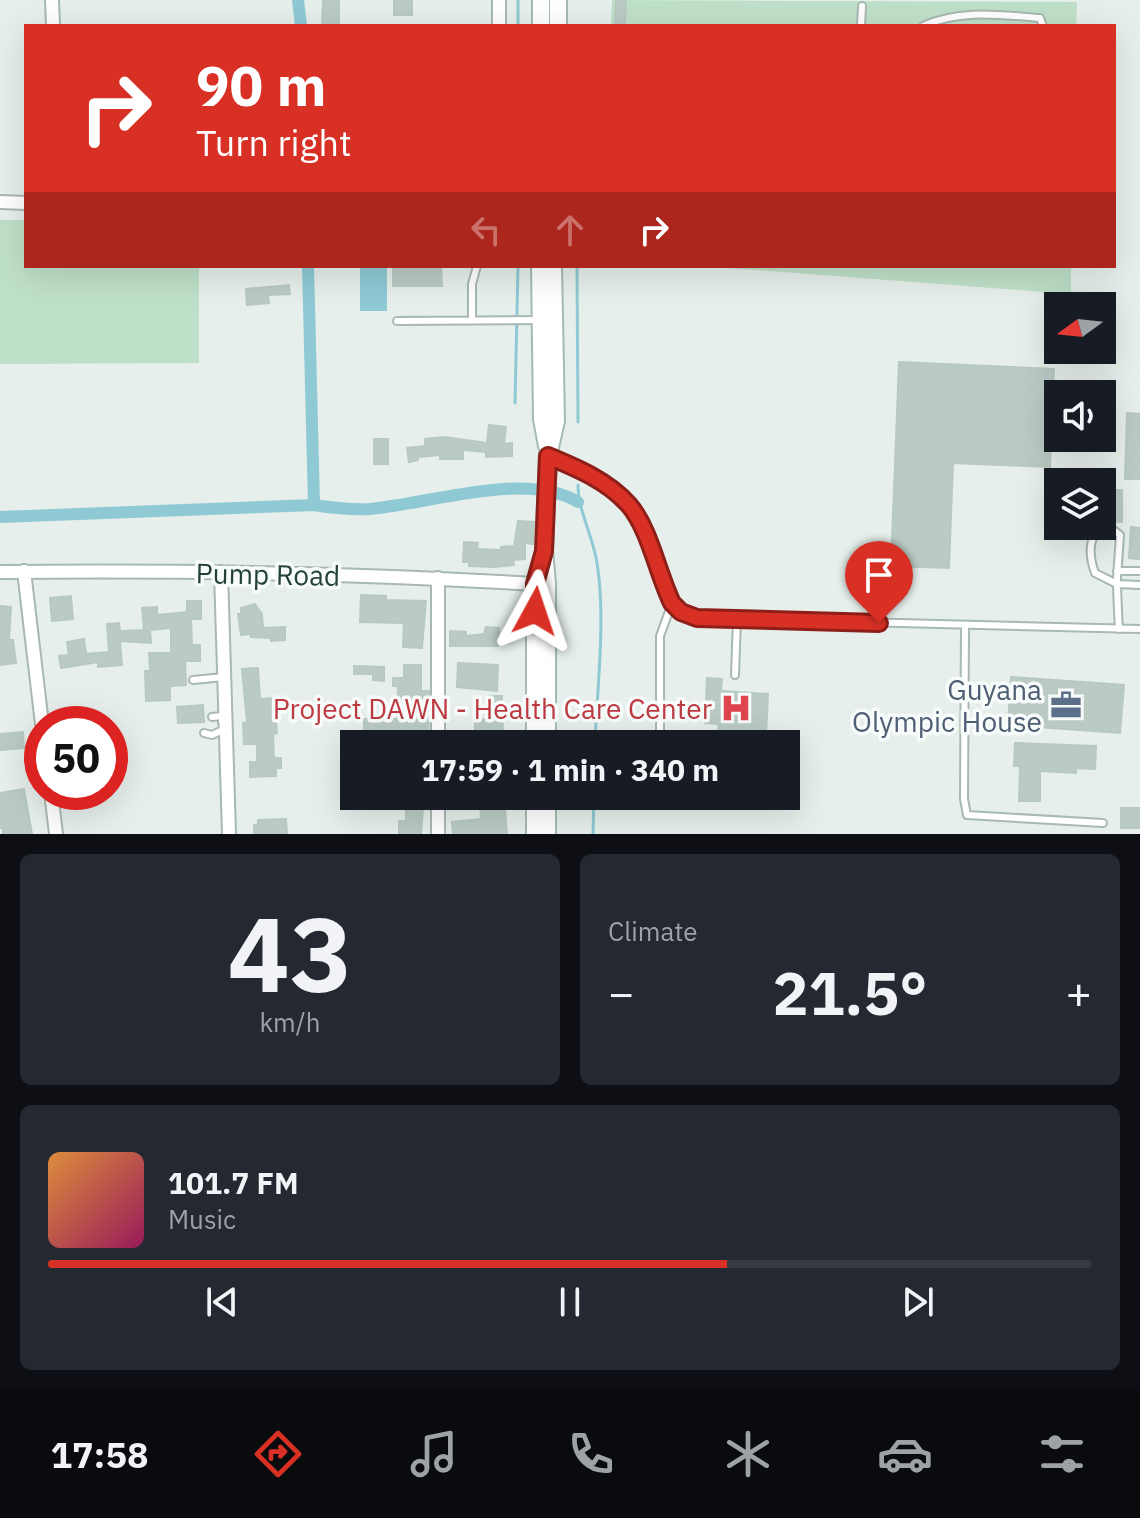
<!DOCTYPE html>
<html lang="en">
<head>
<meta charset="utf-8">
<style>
  body { margin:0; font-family:"IBM Plex Sans",sans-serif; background:#242831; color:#f1f3f6; height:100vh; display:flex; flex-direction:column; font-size:30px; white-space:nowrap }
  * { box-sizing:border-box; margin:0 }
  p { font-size:26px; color:#9ea1a6 }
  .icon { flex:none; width:44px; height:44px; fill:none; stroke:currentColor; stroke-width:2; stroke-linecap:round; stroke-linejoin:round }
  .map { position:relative; height:834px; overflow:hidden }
  .panel { display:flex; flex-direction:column; gap:20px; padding:20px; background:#0d0f14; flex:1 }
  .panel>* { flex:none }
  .hud { position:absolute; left:24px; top:24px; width:1092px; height:244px; border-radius:0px; box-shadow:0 8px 32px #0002; background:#d93025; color:#fff; overflow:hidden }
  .needle { width:52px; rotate:255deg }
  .controls { position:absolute; left:1044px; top:292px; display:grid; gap:16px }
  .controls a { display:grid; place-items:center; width:72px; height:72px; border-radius:0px; background:#171b24; box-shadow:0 8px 32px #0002; font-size:40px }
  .speed { position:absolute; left:24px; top:706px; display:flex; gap:16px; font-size:40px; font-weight:700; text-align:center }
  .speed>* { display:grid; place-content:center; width:104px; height:104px; border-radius:50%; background:#171b24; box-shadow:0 8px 32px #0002; line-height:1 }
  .speed .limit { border:12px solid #d22; background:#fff; color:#111 }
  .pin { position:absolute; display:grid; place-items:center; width:68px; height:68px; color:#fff; margin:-82px -34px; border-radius:50% 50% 50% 0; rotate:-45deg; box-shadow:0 0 8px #0007 }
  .pin .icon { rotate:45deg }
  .me { position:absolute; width:88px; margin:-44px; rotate:5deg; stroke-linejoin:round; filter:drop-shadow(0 0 6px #0008) }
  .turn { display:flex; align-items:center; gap:28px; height:168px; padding:0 40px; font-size:36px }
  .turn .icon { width:104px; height:104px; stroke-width:2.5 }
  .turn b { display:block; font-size:56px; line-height:68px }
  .lanes { display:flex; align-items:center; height:76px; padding:0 40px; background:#0003; justify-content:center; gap:40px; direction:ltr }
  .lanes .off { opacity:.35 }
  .big { font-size:60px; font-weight:700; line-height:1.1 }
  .panel .card { flex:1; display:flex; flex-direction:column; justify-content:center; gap:12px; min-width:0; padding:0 28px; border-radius:12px; background:#242831 }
  .panel .dial { align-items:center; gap:0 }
  .dial b { font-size:104px; line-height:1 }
  .song { display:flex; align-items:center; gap:24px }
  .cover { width:96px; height:96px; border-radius:12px; background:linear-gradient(135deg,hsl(30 70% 55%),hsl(330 70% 35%)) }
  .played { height:8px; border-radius:4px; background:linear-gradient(90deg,#d93025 65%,#363941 65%) }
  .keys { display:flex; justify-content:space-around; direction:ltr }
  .heat { display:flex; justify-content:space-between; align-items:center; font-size:44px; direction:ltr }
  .panel .tiles { flex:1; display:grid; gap:20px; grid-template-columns:1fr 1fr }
  .card:last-child { grid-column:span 2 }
  .trip { position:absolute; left:340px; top:730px; width:460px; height:80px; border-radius:0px; background:#171b24; box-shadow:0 8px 32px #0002; font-weight:700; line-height:80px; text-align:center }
  .tabs { display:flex; height:128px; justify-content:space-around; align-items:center; background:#090b0e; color:#9ea1a6 }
  .tabs .icon { width:56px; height:56px }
  .tabs .current { color:#d93025 }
  .tabs b { font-size:36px; color:#f1f3f6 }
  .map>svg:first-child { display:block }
  .green { fill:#bfe0c8 }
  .water { fill:#8ec9d4 }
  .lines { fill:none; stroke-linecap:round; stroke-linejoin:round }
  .stream { stroke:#8ec9d4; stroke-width:3 }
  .canal { stroke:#8ec9d4; stroke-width:12 }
  .building { fill:#bbcac4; stroke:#b8c9c2; stroke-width:2 }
  .lane-casing { stroke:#a8b8b2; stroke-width:10 }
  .street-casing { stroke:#a8b8b2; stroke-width:16 }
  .secondary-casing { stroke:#a4bbb3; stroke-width:20 }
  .lane { stroke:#fff; stroke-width:6 }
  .street { stroke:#fff; stroke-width:12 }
  .secondary { stroke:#fff; stroke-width:16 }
  .route-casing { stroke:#8d1f18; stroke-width:20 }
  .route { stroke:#d93025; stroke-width:14 }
  .labels { text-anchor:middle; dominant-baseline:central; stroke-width:7; stroke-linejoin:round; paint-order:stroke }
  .street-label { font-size:28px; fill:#24423a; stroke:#f7fbf9 }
  .service-label { font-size:28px; fill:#4e5e75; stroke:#f7fbf9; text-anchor:end }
  .health-label { font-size:28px; fill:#be3a42; stroke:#f7fbf9; text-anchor:end }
</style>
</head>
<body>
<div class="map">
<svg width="1140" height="834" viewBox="0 0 1140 834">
  <rect width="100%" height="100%" fill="#e6efeb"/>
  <path class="green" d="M612,0L1077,2L1076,26H611Z
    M0,220H26V266H199V363L0,364Z
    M701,266H1071V294Z"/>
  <path class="water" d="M360,266H387V311H360Z"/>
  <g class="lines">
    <path class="stream" d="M518,26V0
      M577,266L578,422
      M515,403L518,266
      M578,485C578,511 593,536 597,563C606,618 597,688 595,744
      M593,834L594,796"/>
    <path class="canal" d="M298,0L301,26
      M308,266L314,505
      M0,517L314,505C333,508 351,510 370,509C429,504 526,470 578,502"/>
  </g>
  <path class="building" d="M323,0H339V26H322Z
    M394,0H412V15H394Z
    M616,0H626L625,26H615Z
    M393,266H441L442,286H393Z
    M289,285L290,294L268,295L269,303L247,305L246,289Z
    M899,362L1054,369L1050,467L953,463L949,568L891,566Z
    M1127,413L1140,414V479H1125Z
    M489,425L506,427L504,444L512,443V456L486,457V452L463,450V459H440V455L418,457V460L409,462L407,448L425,446V439L444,437L487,443Z
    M374,439H388V464H374Z
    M1102,490H1122V522L1102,521Z
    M518,521L534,522L533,544L525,543V559L513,560L514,565L494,567L469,566V562H463L464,542L478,543L477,549L501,550V547L514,546Z
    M1131,527L1140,528V559L1129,558Z
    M361,595L386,596V600L426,601L422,648L403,647L404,623L360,622Z
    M71,596L73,619L52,621L50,598Z
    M187,601H201V619H191L192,645H200V661H185L186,685L170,686V700L146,701L145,671H150L149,653H171V628L150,630L151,643L120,641L122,665L98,667V662L61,668L59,656L69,655L67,642L84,639L86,654L109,652L107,624L119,623L120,631L144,630L142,608L157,607V615L187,612Z
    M255,604L262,614L263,628L285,627V640L271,641V638L251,637V634L241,635L238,614H241V608Z
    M0,606L11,607L9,640H13L16,663L0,665Z
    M486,627L499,628L498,646H450V631L466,632V636L484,634Z
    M458,663L498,665L497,691L457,687Z
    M404,665H421V691H429L428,744H364V719H397L398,686H393V678H404Z
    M354,666L384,667V681L373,680V674H354Z
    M258,668L260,699L274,698L277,733L273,735L274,758H281V768H276V776L250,777V762H257V744H244L243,723L247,722L242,669Z
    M1011,677L1124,685L1120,733L1008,725Z
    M707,678L722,679L721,691L768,694L766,735L718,733L719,724L705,723Z
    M489,696H502L503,738L475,737V719L490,720Z
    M203,705L204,722L178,723L177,707Z
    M23,732L24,748L0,750V734Z
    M1015,743L1096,746L1095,769L1076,768V773L1040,771V801H1019L1020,766H1014Z
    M24,789L32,834H3V828H0V793Z
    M409,796H424L421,834H399V821H406V801H409Z
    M480,796L504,797L507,834H453L452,822L481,819Z
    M1121,808H1140V828H1121Z
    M286,819L287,834H254V825H258V820Z"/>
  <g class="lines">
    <defs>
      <path id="lane" d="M861,26L862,6
        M923,26C960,9 1000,15 1040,18L1043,26
        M472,320V284L477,266
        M397,321L541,320
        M552,457C579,468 611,482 630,506C651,533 658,572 672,603L681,612L697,618L1140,629
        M1117,571H1140
        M965,626L964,799L967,815L1103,823
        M1119,629C1118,612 1117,595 1117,578L1120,535L1115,531L1096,532C1088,544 1090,559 1095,573L1117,584L1140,585
        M735,675L737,619
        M193,680L224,677
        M212,717L222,716V722
        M204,733L212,735L225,729
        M660,744V636L672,603"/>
      <path id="street" d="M52,0L53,26
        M499,26V0
        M0,202L26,203
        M24,571L42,724
        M0,572C178,570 357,573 535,584
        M221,572L229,834
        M438,744V578
        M51,792L56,834
        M438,834V796"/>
      <path id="secondary" d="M541,26V0
        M558,26V0
        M540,266L542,419L547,446
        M535,744V584L541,562
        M547,744V584L544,551L548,456L556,421L553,266
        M535,796V834
        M547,834V796"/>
    </defs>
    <use href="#lane" class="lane-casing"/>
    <use href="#street" class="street-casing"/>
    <use href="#secondary" class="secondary-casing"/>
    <use href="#lane" class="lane"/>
    <use href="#street" class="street"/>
    <use href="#secondary" class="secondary"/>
  </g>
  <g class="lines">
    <defs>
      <path id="route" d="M535,611V584L544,551L548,456C577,468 608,481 629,505C649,528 658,574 672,603L681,612L697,618L879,623"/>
    </defs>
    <use href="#route" class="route-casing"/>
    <use href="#route" class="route"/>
  </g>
  <defs>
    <symbol id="office-bare" viewBox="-9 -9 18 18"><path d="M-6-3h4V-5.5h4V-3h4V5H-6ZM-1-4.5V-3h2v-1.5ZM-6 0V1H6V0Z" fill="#5c6f8a" stroke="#f7fbf9" stroke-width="2.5" paint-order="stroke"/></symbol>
    <symbol id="hospital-bare" viewBox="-9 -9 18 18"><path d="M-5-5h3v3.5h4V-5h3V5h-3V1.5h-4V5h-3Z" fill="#e0444e" stroke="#f7fbf9" stroke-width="2.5" paint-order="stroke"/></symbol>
  </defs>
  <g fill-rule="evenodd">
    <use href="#office-bare" x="1044" y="683" width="44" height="44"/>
    <use href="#hospital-bare" x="714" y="686" width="44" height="44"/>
  </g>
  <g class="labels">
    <g class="street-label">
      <text transform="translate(268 574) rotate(1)">Pump Road</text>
    </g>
    <g class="service-label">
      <text x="1042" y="689">Guyana<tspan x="1042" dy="32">Olympic House</tspan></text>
    </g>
    <g class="health-label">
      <text x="712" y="708">Project DAWN - Health Care Center</text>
    </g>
  </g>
</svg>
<div class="controls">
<a><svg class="needle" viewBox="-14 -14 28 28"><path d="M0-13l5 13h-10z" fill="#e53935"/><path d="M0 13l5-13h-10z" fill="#9ea1a6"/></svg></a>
<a><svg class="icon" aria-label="sound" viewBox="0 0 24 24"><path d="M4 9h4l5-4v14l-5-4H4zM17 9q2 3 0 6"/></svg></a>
<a><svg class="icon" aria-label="layers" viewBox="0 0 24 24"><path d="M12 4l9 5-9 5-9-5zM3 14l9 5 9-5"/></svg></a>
</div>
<div class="speed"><div class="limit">50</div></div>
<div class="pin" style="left:879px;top:623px;background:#d93025"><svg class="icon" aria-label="arrive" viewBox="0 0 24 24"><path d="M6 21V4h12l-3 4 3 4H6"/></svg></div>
<svg class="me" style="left:535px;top:611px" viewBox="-20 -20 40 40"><path d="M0-17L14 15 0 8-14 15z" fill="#d93025" stroke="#fff" stroke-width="4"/></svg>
<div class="trip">17:59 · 1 min · 340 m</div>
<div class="hud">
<div class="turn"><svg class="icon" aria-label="right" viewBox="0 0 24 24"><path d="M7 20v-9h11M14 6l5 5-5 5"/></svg><div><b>90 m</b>Turn right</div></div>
<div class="lanes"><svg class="icon off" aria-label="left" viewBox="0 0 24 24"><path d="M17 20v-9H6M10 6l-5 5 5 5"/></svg><svg class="icon off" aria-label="ahead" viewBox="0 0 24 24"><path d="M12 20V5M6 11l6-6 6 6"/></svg><svg class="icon" aria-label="right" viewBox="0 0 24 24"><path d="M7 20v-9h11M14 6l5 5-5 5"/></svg></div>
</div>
</div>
<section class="panel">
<div class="tiles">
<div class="card dial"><b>43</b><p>km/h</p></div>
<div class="card"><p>Climate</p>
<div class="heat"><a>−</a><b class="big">21.5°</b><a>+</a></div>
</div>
<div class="card">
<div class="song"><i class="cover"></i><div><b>101.7 FM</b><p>Music</p></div></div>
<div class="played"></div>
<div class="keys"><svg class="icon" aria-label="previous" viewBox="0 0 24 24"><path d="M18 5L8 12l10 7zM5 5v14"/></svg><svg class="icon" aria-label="pause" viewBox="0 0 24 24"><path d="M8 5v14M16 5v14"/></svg><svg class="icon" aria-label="next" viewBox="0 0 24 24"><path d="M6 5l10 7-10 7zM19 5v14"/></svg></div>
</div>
</div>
</section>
<nav class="tabs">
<b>17:58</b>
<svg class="icon current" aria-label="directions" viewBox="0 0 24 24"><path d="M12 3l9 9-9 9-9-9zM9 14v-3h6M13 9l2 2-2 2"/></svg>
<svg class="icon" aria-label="music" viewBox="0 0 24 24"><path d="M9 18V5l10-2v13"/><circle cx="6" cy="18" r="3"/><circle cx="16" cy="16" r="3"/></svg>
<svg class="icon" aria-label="phone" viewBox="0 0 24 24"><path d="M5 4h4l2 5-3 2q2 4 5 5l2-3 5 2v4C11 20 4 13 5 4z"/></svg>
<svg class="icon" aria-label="climate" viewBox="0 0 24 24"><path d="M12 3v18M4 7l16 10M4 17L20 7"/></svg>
<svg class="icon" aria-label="car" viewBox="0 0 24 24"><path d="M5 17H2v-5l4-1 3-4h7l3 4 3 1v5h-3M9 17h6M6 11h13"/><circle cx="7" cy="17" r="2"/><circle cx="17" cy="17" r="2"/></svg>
<svg class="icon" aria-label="filters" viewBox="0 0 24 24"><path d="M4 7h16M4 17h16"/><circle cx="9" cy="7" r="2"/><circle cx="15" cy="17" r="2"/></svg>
</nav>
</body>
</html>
